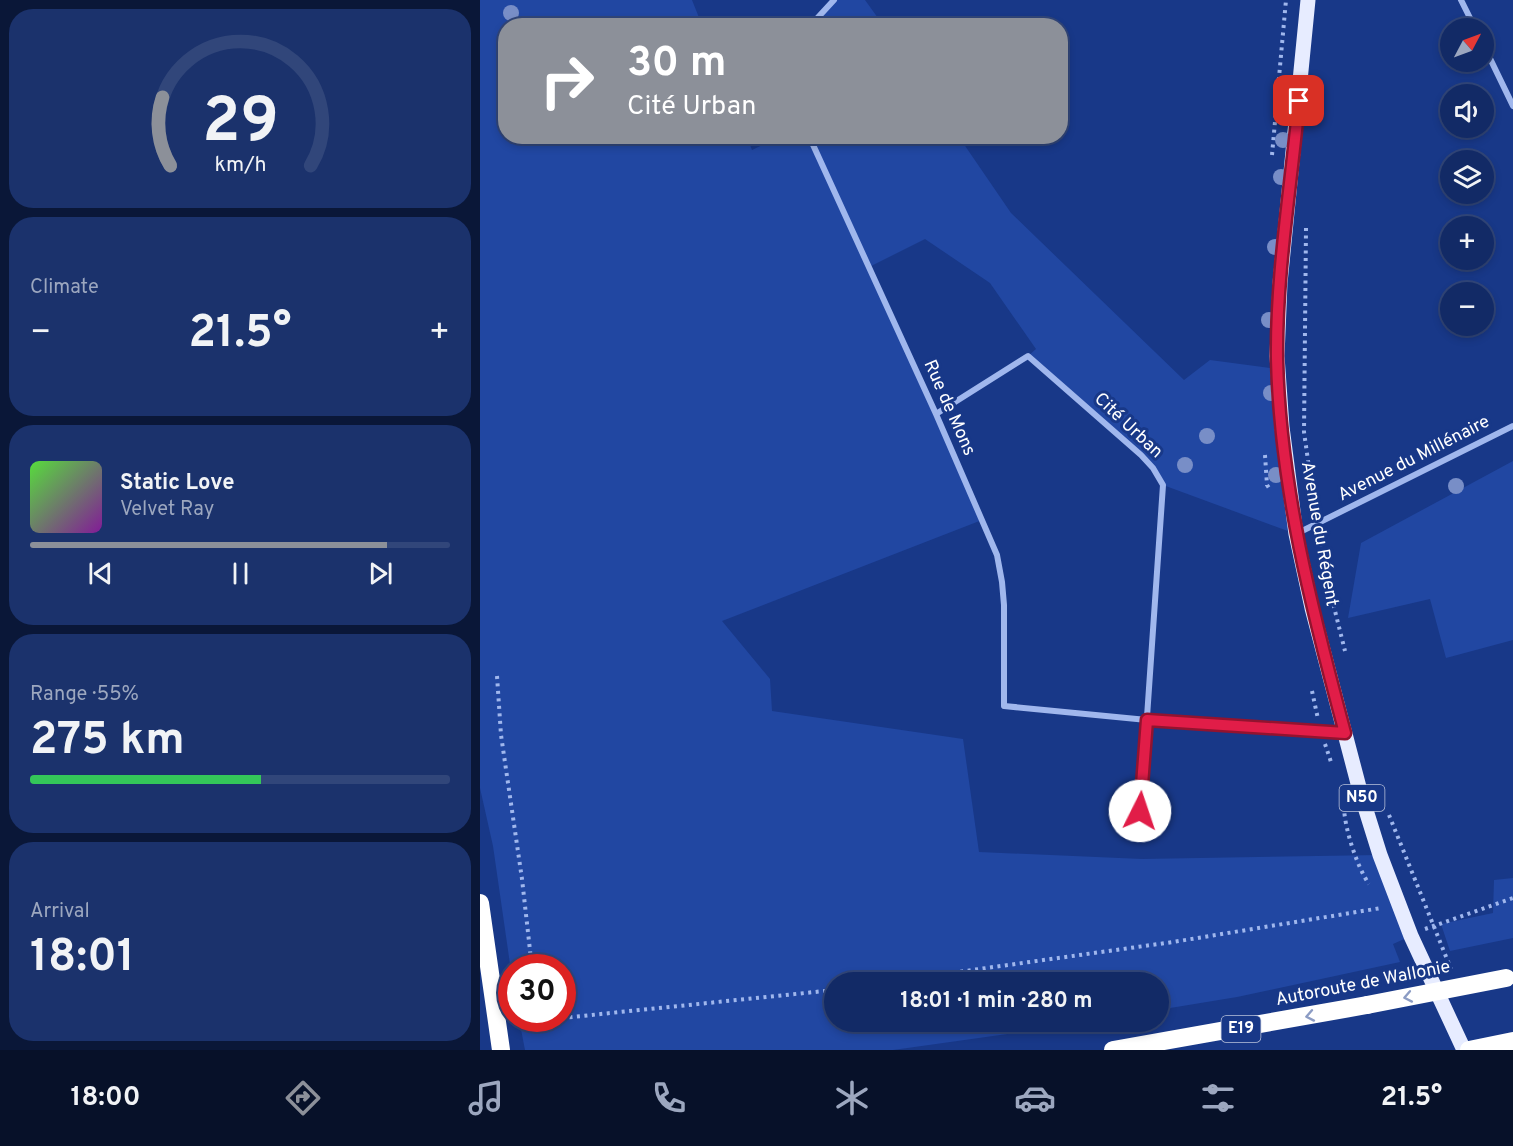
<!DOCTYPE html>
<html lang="en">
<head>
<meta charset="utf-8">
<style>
  body { margin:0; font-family:Overpass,sans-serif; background:#1b326c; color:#f1f3f6; height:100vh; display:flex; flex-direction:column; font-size:22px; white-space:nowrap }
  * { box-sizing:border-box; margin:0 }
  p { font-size:20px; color:#9ca7bf }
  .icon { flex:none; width:33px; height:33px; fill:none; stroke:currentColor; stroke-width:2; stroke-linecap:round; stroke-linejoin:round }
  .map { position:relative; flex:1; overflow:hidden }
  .details { display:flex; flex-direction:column; gap:9px; padding:9px; background:#0a1738; width:480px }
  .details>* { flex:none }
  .top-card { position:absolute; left:18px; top:18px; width:570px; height:126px; border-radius:24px; box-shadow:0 3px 9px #0003,0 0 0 2px #31467a; background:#8c9099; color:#fff; overflow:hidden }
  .needle { width:39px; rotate:49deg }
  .fabs { position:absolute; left:960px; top:18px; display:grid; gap:12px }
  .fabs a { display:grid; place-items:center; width:54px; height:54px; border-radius:50%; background:#122a66; box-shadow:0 3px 9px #0003,0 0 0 2px #31467a; font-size:30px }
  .speed { position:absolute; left:18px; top:954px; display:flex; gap:12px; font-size:30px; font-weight:700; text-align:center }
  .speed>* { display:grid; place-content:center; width:78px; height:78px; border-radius:50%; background:#122a66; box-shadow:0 3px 9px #0003,0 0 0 2px #31467a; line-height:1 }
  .speed .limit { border:9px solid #d22; background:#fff; color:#111 }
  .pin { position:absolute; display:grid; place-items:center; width:51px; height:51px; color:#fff; margin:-26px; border-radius:12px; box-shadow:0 3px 9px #0006 }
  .me { position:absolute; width:66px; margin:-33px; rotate:4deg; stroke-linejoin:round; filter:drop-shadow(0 0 4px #0008) }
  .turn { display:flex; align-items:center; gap:21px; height:126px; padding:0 30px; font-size:27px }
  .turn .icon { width:78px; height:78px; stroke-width:2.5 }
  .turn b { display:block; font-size:42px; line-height:51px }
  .big { font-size:45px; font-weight:700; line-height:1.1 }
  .details .card { flex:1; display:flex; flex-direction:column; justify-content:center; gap:9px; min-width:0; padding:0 21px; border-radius:24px; background:#1b326c }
  .details .dial { align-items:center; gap:0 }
  .dial svg { height:156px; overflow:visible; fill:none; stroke:#31467a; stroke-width:7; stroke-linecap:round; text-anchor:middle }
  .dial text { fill:#f1f3f6; stroke:none }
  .song { display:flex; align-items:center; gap:18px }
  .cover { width:72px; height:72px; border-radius:9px; background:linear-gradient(135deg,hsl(110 70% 55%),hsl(290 70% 35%)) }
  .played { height:6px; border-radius:3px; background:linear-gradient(90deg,#8c9099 85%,#31467a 85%) }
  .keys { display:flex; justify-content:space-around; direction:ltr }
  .heat { display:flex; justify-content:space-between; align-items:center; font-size:33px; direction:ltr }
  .charge { height:9px; border-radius:4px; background:linear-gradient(90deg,#34c759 55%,#31467a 0) }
  .trip { position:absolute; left:344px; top:972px; width:345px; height:60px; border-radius:30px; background:#122a66; box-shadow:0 3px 9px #0003,0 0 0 2px #31467a; font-weight:700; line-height:60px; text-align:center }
  .menu { display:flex; height:96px; justify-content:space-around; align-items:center; background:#071129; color:#9ca7bf }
  .menu .icon { width:42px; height:42px }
  .menu .on { color:#8c9099 }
  .menu b { font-size:27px; color:#f1f3f6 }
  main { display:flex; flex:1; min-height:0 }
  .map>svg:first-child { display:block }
  .green { fill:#2147a2 }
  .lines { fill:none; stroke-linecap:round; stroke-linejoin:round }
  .path { stroke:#a0b7ed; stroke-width:4; stroke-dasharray:3 4.5; stroke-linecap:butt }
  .street { stroke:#a0b7ed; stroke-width:6 }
  .primary { stroke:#e7ecff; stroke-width:15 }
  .highway { stroke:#fff; stroke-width:18 }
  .highway-bridge { stroke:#fff; stroke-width:18 }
  .tree { fill:#788ec7 }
  .oneway { stroke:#8c9cc4 }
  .route-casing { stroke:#92132f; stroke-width:15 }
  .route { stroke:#e11d48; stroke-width:10 }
  .labels { text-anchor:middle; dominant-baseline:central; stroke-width:6; stroke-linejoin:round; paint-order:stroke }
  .shield { fill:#183888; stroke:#bac3db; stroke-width:1.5 }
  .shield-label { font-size:16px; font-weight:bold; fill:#fff }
  .street-label { font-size:18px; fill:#fff; stroke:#183888 }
</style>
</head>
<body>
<main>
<section class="details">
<div class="card dial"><svg viewBox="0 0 100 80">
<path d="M14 69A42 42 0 1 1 86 69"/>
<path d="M14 69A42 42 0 0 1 10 34" stroke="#8c9099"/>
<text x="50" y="56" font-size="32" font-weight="700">29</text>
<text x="50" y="72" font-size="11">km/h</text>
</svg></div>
<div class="card"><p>Climate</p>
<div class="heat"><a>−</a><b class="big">21.5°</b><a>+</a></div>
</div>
<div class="card">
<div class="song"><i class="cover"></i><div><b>Static Love</b><p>Velvet Ray</p></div></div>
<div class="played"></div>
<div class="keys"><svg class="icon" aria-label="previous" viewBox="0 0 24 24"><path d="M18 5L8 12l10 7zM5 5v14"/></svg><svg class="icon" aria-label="pause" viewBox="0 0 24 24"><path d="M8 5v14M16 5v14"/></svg><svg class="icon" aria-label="next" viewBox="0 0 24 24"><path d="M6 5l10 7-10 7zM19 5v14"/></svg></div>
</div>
<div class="card"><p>Range · 55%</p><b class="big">275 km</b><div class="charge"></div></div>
<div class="card"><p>Arrival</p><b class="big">18:01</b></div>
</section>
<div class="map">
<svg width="1033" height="1050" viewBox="0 0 1033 1050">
  <rect width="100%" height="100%" fill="#183888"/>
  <path class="green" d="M0,0H212L222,25L26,26V136L267,137L272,150L299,137H479L531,213L704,380L730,360L798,369L816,534L683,485L673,468L548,356L556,349L510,283L445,239L389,267L502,520L242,621L290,679L292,711L483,739L499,852L662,859L900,855L931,936L913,944L920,962L757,997L678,1010V982H354V1022H612L413,1050H45L39,1019L82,1018V968H32L31,971L13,846L0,788Z
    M354,0H385L403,25L330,26Z
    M1033,461V640L966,658L950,599L868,618L881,543Z
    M1033,878V938L970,951L961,924L1013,913L1014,880Z"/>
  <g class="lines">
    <path class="path" d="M792,155L806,0
      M826,228L824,432L835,510
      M785,455L787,485L791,491
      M839,536L842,555
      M848,583L865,651
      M17,676L21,735L42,879L52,968
      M832,691L838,719
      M845,744L852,765
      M864,806C864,827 877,867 889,884
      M909,815L971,969
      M945,929L1033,898
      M406,982L693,942L901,908
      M73,1018H74
      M82,1018L354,990"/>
    <path class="street" d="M981,0L995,28
      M330,26L354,0
      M1004,46L1033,106
      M329,136L456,414L517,555L522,582L524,605V706L667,720L865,733
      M456,414L548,356L661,455L673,468L683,485L659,833
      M816,534L1033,426"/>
    <path class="primary" d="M828,0L800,283L797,356L802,427L816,534L832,608L880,791L900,855L931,936L984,1050"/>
    <path class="highway" d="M0,903L21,1050
      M633,1050L887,1005"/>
    <path class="highway-bridge" d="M887,1005L1026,978
      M989,1050L1033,1041"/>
  </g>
  <g class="tree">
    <circle cx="31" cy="13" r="8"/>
    <circle cx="807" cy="100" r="8"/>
    <circle cx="803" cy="140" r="8"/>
    <circle cx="801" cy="177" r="8"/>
    <circle cx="795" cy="247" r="8"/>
    <circle cx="789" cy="320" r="8"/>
    <circle cx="791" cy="393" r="8"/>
    <circle cx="727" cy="436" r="8"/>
    <circle cx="705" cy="465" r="8"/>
    <circle cx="796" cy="475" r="8"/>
    <circle cx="976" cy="486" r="8"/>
  </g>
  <defs><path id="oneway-chevron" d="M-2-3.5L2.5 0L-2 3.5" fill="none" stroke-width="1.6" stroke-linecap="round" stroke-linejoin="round" transform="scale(1.5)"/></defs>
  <g class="oneway">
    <use href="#oneway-chevron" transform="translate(928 997) rotate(169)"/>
    <use href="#oneway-chevron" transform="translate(830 1016) rotate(169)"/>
  </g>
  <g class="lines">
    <defs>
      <path id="route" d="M660,811L667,720L865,733C832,610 800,487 797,359C796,273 811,187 819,101"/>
    </defs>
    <use href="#route" class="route-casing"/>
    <use href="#route" class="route"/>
  </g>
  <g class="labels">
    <g class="shield">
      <rect x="859.5" y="785" width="45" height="26" rx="4.5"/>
      <rect x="741.5" y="1016" width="39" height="26" rx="4.5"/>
    </g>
    <g class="shield-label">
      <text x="882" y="798">N50</text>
      <text x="761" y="1029">E19</text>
    </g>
    <g class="street-label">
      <text transform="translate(469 408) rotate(66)">Rue de Mons</text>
      <text transform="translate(648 426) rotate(43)">Cité Urban</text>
      <text transform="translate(934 459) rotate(-27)">Avenue du Millénaire</text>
      <text transform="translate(839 534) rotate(80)">Avenue du Régent</text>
      <text transform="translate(883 984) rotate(-11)">Autoroute de Wallonie</text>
    </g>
  </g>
</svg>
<div class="fabs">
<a><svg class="needle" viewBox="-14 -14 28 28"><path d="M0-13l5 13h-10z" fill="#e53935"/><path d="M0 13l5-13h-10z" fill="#9ca7bf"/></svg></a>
<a><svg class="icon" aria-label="sound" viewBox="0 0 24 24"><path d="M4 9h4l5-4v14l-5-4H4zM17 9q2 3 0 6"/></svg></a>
<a><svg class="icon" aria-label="layers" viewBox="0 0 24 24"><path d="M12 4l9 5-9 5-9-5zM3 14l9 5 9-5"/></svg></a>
<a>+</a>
<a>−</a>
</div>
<div class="speed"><div class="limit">30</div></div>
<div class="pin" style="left:819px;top:101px;background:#d93025"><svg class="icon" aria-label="arrive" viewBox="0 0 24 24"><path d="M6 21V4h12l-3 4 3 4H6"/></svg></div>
<svg class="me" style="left:660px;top:811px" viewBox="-20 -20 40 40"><circle r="19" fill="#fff"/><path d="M0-13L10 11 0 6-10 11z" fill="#e11d48"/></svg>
<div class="trip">18:01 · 1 min · 280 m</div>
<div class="top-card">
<div class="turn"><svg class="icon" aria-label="right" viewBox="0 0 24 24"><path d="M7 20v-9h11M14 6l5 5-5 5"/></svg><div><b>30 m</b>Cité Urban</div></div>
</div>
</div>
</main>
<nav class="menu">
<b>18:00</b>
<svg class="icon on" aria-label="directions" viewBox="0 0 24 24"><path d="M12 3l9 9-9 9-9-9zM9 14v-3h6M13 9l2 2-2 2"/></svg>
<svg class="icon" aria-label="music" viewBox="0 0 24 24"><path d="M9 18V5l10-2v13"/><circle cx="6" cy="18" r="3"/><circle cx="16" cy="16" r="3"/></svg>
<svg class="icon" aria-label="phone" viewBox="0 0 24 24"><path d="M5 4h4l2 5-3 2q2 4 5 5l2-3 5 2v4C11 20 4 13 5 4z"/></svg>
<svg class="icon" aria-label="climate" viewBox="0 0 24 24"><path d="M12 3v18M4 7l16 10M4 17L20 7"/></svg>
<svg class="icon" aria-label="car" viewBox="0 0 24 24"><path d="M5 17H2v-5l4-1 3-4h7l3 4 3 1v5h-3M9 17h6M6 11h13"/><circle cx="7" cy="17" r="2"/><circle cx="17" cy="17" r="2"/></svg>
<svg class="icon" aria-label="filters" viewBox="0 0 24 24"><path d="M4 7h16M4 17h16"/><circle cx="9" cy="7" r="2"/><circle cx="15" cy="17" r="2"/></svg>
<b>21.5°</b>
</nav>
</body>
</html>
